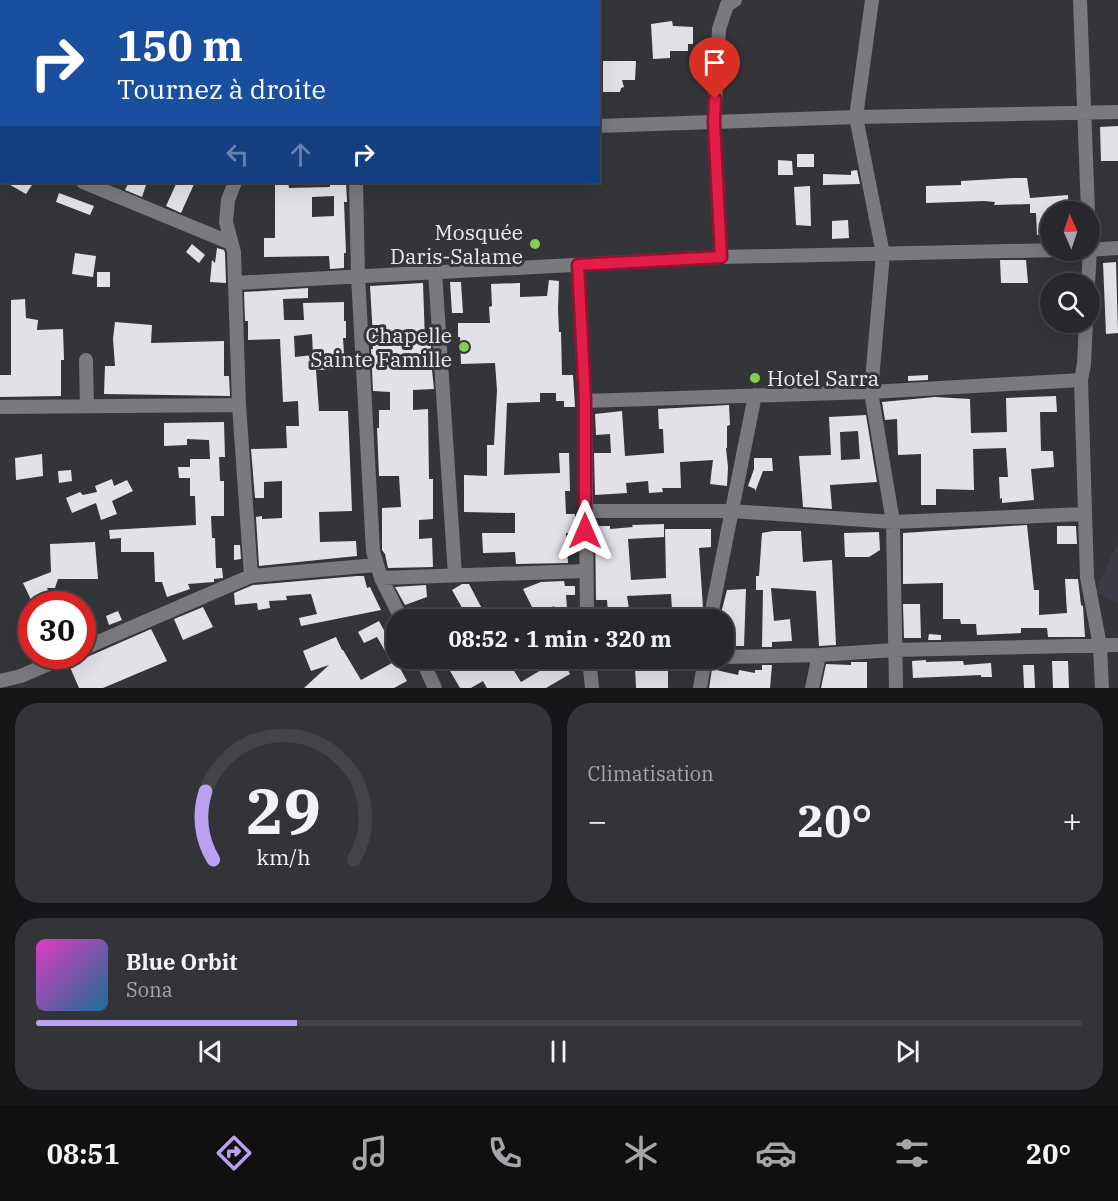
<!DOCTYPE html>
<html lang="fr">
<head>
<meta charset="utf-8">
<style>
  body { margin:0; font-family:"IBM Plex Serif",serif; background:#333437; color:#f1f3f6; height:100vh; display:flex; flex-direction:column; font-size:22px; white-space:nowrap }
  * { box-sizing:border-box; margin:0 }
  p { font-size:20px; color:#a4a6a9 }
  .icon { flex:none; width:33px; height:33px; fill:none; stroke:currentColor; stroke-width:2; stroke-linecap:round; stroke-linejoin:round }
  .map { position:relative; height:688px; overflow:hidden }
  .side { display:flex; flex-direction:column; gap:15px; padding:15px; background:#151618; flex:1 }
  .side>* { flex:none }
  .guide { position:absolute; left:0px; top:0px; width:600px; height:183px; box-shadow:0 6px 24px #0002,0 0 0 2px #434447; background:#1a4fa0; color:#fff; overflow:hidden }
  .needle { width:39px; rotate:357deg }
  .tools { position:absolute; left:1040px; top:201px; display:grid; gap:12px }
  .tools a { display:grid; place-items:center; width:60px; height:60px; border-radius:50%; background:#27282b; box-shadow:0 6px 24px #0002,0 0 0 2px #434447; font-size:30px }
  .speed { position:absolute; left:18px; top:591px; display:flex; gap:12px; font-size:30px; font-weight:700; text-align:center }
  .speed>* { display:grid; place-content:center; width:78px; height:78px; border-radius:50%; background:#27282b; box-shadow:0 6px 24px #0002,0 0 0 2px #434447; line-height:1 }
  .speed .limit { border:9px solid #d22; background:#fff; color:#111 }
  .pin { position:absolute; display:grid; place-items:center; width:51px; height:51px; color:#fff; margin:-62px -26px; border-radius:50% 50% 50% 0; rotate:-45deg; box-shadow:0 0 6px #0007 }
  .pin .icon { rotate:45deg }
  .me { position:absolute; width:66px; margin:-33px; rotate:0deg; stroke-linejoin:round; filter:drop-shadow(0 0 4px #0008) }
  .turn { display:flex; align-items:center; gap:21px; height:126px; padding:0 18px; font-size:27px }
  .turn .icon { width:78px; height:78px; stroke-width:2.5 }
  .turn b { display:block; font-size:42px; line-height:51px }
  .lanes { display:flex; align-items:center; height:57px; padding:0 18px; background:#0003; justify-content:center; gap:30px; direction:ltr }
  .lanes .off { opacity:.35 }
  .big { font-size:45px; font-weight:800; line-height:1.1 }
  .side .tile { flex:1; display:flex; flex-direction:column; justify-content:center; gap:9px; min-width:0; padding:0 21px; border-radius:24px; background:#333437 }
  .side .dial { align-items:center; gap:0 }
  .dial svg { height:156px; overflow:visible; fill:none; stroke:#434447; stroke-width:7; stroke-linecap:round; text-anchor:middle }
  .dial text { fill:#f1f3f6; stroke:none }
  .song { display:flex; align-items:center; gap:18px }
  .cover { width:72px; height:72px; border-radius:9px; background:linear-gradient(135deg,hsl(310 70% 55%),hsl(200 70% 35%)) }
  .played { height:6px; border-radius:3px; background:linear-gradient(90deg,#bca0f2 25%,#434447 25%) }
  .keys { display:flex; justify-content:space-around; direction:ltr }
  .heat { display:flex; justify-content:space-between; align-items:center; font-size:33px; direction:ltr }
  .side .tiles { flex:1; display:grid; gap:15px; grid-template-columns:1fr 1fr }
  .tile:last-child { grid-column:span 2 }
  .trip { position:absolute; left:386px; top:609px; width:348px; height:60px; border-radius:24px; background:#27282b; box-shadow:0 6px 24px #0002,0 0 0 2px #434447; font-weight:800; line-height:60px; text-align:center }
  .dock { display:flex; height:96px; justify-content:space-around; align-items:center; background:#101011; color:#a4a6a9 }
  .dock .icon { width:42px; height:42px }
  .dock .current { color:#bca0f2 }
  .dock b { font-size:27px; color:#f1f3f6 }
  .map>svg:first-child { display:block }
  .built { fill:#3c3c46 }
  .building { fill:#e1e1e7; fill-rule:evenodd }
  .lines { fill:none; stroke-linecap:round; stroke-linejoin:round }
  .minor { stroke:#79797e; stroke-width:14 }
  .route-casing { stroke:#92132f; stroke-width:15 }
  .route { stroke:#e11d48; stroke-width:10 }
  .poi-dot { fill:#81d050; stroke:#343539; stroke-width:2 }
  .labels { text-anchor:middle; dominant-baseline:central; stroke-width:6; stroke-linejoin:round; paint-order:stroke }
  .poi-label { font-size:21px; fill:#eaebed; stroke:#343539; text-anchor:end }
</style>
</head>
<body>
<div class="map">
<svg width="1118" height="688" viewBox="0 0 1118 688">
  <rect width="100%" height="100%" fill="#343539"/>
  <path class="built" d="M1118,542V603L1095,592Z"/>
  <path class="building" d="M672,21L673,26L693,27V44H688V51H670V58L653,59L651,24Z
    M603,61H636L635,80H622L624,87L621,88L620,92H603Z
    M1118,126V161H1101L1100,127Z
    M797,154H814V167H797Z
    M778,160L792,161L793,175H778Z
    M857,170L860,184L823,185V174L851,175V171Z
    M1013,178H1027L1030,198L1068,195L1069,212H1050V234L1037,235L1036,213H1030V204L994,205L995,202L984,201L926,203V186L961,185V181Z
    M5,182H34L26,194Z
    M129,182H147L142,197L125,190Z
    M177,182H195L181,213L166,206Z
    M275,182H288L289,188L330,187V182H346L347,202H344L346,253H344V268L330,269L329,256L264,257V238H275ZM334,196V216L312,217V197Z
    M810,186L811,226L796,225L794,187Z
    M59,193L94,206L90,215L56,202Z
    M848,220L849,238L832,239V221Z
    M192,244L205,255L199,263L186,252Z
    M217,248L224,250L225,253L226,283L210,282L212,260L215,263Z
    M75,253L96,256L93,277L72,274Z
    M1000,260H1026L1028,283H1001Z
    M1116,262L1118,333L1106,334L1103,263Z
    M97,272H110V287H97Z
    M549,280L559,281L558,309L559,332H561L562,375H573L575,407H564V401H556V393H540V402L507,403L504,475L560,473L559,453H569L570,491H565L566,514H575V533H566L568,563L516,564L515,552L483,553L482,533H515V513L464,512V475L487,476V445H494L497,390L495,363L461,364L460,337H458V323H490L489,307L492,306L491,284L520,283V297L547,296Z
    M450,282H461L463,313H452Z
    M423,283L425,342H431V352H425V370H432L434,389L413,390V410L428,409L429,479H433V519L419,520V539L432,538L433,567L388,568L385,554L382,550V508L401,507L399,476H379L377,428H379V410H390V392L373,391L371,349H373L372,337H373L370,286Z
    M308,288V298L283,299L284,320H304L303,303L344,302V321H346V338H343L345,369L316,370L319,411H348L352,511L319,512L320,542L356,541L357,556L259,566L256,517L262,516V519L282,518V481L264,482V498H255L251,449L287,448L286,426H299L298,401L283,402L280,339L248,340V321H245L244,292ZM312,334L313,355L295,357L294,336Z
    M25,299L26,318L38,320L37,330L63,329L64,360H61V396L0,397V375H11V300Z
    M115,322L152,325L151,343L224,341V376H229L230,396L104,394L105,366H115L113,339Z
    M928,375V380L908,381V376Z
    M1056,396L1057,412H1040L1041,451H1053L1054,467L1031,469L1034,500L1002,503V498L1000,499L999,477H1008L1006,448L973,449L974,490L936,489V505H921V454L898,455L897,419L885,420L882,402L935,397L970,399L971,433L1007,432L1006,398Z
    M729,405L730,425L727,426V448H726L728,467L727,486L710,484L713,460L680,462L681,488H662L663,492L649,493L648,481L626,483L627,493L595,495L594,453H611L610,434L596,435L595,414L622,411L625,456L664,453L663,429H659L658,409Z
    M866,415L877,482L830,485L832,509L803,507L799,456L831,455L829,417ZM858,431L860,459L841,460L840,432Z
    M224,422L225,457H219L220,481H224V516H211L212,538H215L216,568H222L223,578L214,579V582L188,584L190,589L167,597L162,582H155L154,552H121V538L110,539L109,530L196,525L195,496H190V478H179L178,467H190V459H210L209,440L187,439V445L164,446V423Z
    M42,454L43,476L16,480L15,458Z
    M754,458H772L773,471H763L755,492V489L748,486L754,469Z
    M71,470L72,481L59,483L58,471Z
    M112,479L114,486L127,480L133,491L112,501L117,514L101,520L96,503L72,513L66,498L80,492L83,495L97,492L95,486Z
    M664,524V537L628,539L631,580L666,578L665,529H711V547L699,548L703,608H693L694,620H680V609L672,610L671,594L627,596L629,609L608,612L607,600H596L595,526H610V529L633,527L632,525Z
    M1027,525L1034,590H1039V615L1067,613L1065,579H1078L1081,605L1083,606L1085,637H1048L1047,628H1021V633L977,635L976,624H961L960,619H943V583L903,584V533Z
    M1057,526H1076L1077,544H1057Z
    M773,531H801L803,562L832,560L836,645L819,646L816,591L771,588L774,621L790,619L792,641L772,642V647H762L763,590H756V576H759L762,533Z
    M879,532L880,550L869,557H845L844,533Z
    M95,542L98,579H58L55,588H47L51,597L33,604L23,583L51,572L50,544Z
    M234,545H240L241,559L234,560Z
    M357,576H364L367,588L370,587L381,610L301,626L299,618L317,614L311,594L286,596L287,600L269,601L270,608L258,610L257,603L235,605L234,593L253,585Z
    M564,581L565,586H575V595H566L568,620H555L554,606L536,615L523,589L541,582Z
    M462,584H469L488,620H454L465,613L452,590Z
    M426,585L427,597L405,605L395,587Z
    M746,589L744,646H723V617H720L727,590Z
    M903,604H920L921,638H904Z
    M203,607L213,627L183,640L174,619Z
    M118,611L122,620L109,625L106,616Z
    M379,621L393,647L396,645V661L407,681L394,688H304L329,665L311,671L303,651L336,637L342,650H343L361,680L392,663L377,637L364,643L358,632Z
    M151,629L167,661L103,688H79L69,665Z
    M929,634L941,635V640H928Z
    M431,658H526L511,666L521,682L561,658L570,674L546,688H487L483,681L471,688H460L446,664L437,671Z
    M658,658H668V688H636L635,667H658Z
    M926,660V662L963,661L964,665L991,663L992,677H981V675L913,678L912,661Z
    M1052,661H1068L1069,688H1053Z
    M851,662H867V688H821L826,664L851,665Z
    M762,665H772L770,688H709L712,669L738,675L739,670L755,673V670H762Z
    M1023,665H1034L1035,688H1024Z"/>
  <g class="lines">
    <path class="minor" d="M261,0L264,2
      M872,0L856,117L883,254L871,392L893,522L896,688
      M1080,0L1088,212
      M501,2L528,0
      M598,126L856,117L1118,112
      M0,132L2,133
      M83,182L231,243
      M235,182L228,200L226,222L234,252L239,405L251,576
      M356,182L358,276L373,551L381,578L402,620
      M1089,250L1118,248
      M721,257L714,122L719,29L727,5L735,0
      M578,265L585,401L587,620
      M435,272L455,575
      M235,283L721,257L1060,250
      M1088,284L1090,250L1089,226
      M1086,322L1084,364L1081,380L1087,577L1100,646L1102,688
      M86,360L87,406
      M585,401L871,392L1081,380
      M0,407L239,405
      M585,511H731L893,522L1085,514
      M381,578L585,571
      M710,620L755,395
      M82,649L251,576L376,565
      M723,657L819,655L894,650L1118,645
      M421,658L435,688
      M589,658L592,688
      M0,681L21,676L67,656
      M700,688L705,658
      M812,688L819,655"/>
  </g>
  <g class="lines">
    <defs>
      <path id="route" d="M585,531V400L578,265L721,257L714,122L715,99"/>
    </defs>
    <use href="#route" class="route-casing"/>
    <use href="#route" class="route"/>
  </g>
  <g class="poi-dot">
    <circle cx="535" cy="244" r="6"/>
    <circle cx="464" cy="347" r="6"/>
    <circle cx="755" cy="378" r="6"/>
  </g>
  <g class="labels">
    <g class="poi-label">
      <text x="523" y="232">Mosquée<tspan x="523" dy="24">Daris-Salame</tspan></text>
      <text x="452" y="335">Chapelle<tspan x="452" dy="24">Sainte Famille</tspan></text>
      <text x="767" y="378" text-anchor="start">Hotel Sarra</text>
    </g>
  </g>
</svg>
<div class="tools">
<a><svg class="needle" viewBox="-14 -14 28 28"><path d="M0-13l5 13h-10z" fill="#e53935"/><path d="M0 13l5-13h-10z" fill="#a4a6a9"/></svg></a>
<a><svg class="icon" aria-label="search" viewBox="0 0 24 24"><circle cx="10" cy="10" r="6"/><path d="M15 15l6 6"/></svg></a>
</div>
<div class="speed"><div class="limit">30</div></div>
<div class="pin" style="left:715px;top:99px;background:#d93025"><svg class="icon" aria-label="arrive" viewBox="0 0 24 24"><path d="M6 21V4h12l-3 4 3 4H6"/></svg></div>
<svg class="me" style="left:585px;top:531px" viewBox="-20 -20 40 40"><path d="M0-17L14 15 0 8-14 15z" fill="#e11d48" stroke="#fff" stroke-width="4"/></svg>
<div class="trip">08:52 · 1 min · 320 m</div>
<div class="guide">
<div class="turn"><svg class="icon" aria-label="right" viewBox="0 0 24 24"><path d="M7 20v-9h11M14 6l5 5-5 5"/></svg><div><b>150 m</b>Tournez à droite</div></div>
<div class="lanes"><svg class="icon off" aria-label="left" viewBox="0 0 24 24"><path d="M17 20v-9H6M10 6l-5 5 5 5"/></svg><svg class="icon off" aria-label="ahead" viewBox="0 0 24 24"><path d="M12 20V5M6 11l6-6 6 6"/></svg><svg class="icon" aria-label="right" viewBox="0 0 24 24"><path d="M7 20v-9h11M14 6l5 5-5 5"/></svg></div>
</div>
</div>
<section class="side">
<div class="tiles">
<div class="tile dial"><svg viewBox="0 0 100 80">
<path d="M14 69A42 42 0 1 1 86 69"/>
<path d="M14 69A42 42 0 0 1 10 34" stroke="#bca0f2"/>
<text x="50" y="56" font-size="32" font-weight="700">29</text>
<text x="50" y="72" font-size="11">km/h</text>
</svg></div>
<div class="tile"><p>Climatisation</p>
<div class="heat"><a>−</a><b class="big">20°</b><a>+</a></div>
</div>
<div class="tile">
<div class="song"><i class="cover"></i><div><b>Blue Orbit</b><p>Sona</p></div></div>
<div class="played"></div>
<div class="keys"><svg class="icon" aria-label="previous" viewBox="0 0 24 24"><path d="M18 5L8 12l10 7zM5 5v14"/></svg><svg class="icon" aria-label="pause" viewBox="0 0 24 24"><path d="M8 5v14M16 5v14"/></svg><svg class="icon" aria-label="next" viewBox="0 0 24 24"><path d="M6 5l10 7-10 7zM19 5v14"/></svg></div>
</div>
</div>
</section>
<nav class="dock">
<b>08:51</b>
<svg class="icon current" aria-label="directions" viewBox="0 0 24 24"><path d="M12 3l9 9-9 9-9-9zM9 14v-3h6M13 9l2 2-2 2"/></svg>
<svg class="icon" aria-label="music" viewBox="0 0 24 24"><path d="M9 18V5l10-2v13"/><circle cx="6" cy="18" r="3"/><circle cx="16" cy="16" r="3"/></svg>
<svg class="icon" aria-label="phone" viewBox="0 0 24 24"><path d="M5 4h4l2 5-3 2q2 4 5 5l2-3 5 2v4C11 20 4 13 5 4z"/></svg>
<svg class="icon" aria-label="climate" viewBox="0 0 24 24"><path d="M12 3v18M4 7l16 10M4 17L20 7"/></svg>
<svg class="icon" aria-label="car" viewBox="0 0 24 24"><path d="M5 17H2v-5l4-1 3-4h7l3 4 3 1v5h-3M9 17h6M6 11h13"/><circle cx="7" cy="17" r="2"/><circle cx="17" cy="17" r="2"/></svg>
<svg class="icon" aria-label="filters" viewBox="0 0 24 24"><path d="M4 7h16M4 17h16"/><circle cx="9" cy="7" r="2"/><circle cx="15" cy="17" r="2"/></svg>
<b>20°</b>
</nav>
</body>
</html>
